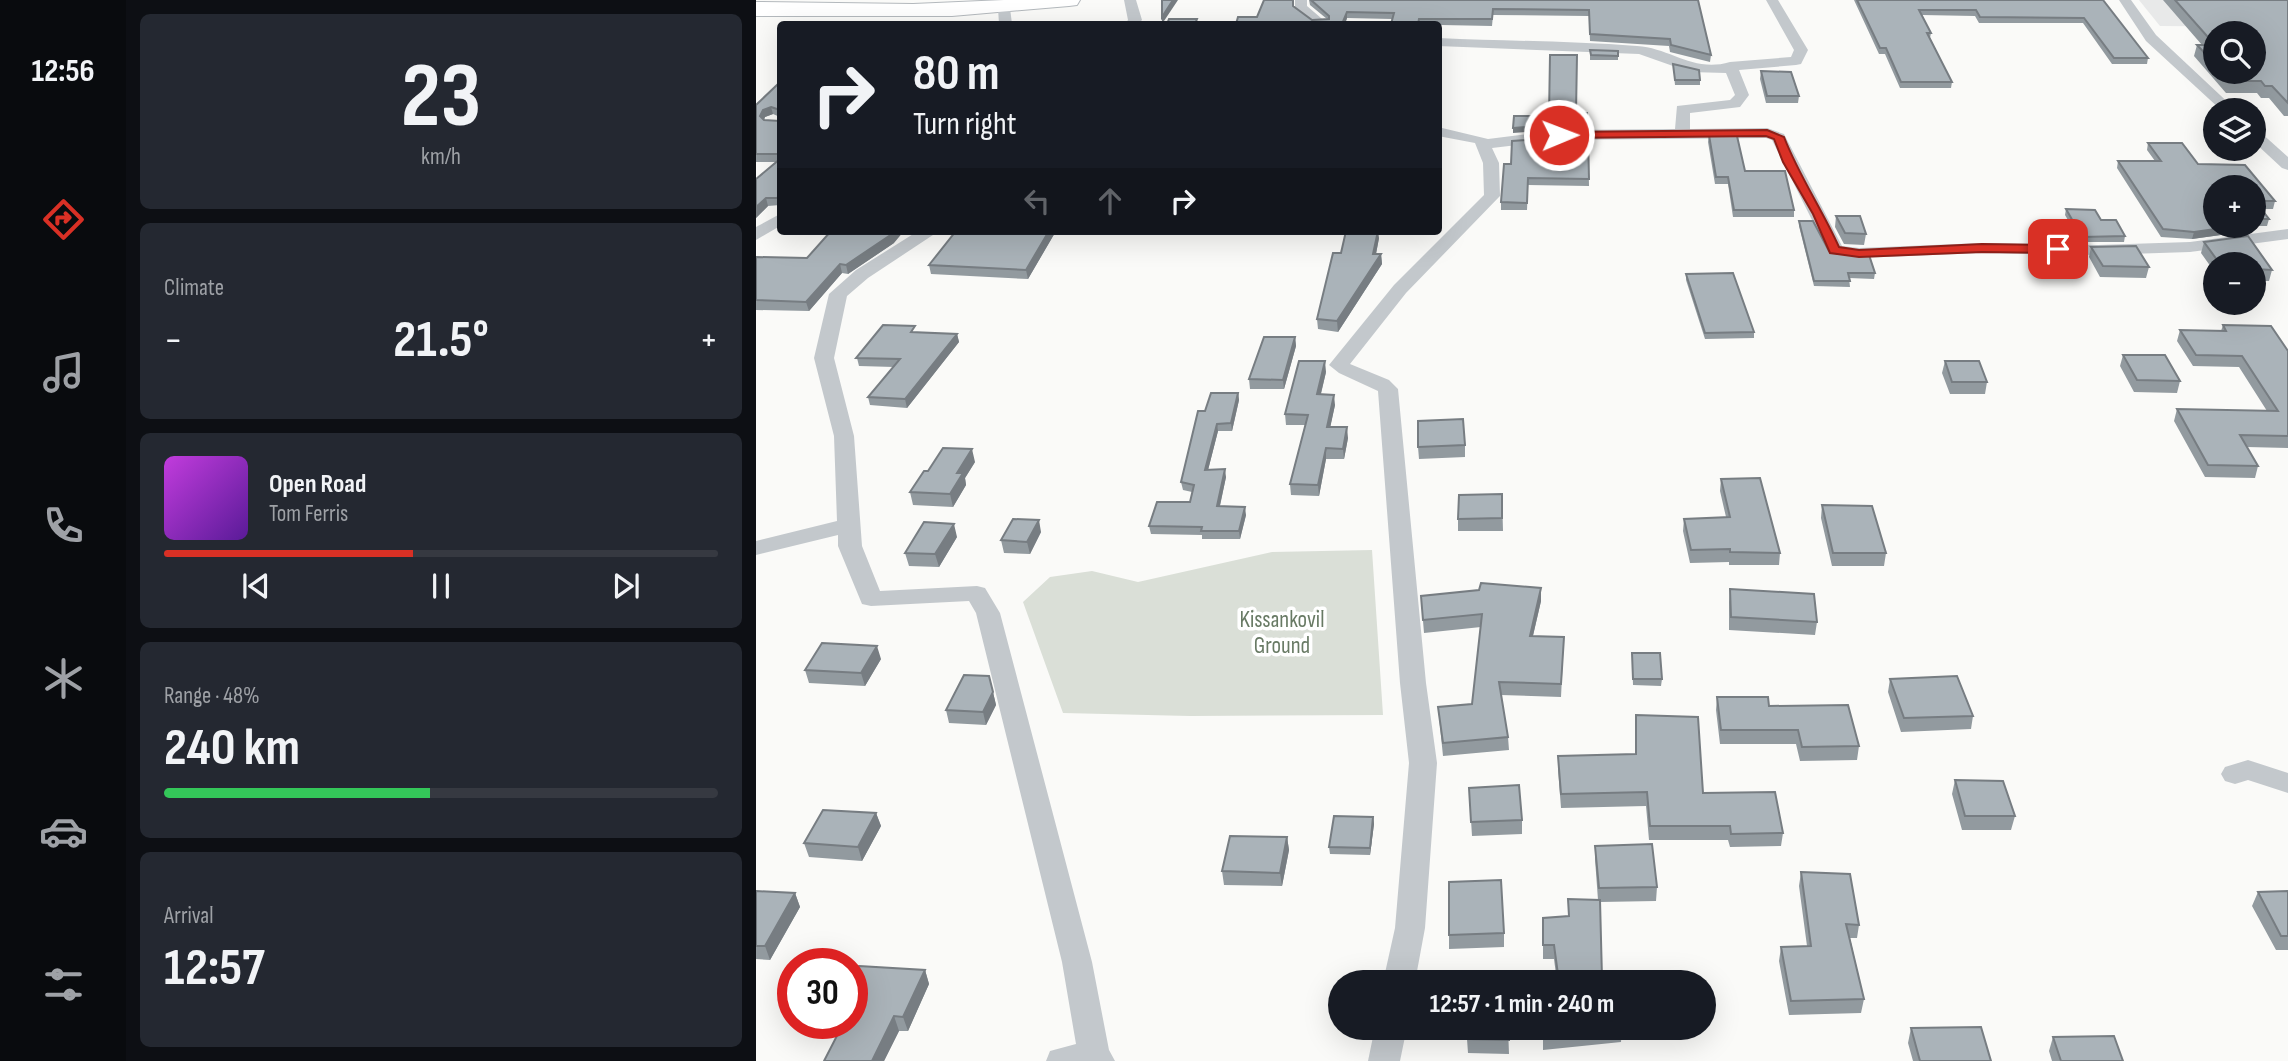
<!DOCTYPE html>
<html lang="en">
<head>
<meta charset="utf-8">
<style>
  body { margin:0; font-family:"Sofia Sans Condensed",sans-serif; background:#242831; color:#f1f3f6; height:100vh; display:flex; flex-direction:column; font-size:26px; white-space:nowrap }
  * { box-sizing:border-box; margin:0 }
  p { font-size:23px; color:#9ea1a6 }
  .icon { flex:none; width:38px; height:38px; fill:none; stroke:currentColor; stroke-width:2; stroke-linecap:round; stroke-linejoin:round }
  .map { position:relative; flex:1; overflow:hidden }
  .drawer { display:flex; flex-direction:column; gap:14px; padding:14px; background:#0d0f14; width:630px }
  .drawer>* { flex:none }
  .guide { position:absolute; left:21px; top:21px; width:665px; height:214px; border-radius:7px; box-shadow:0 7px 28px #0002; background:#171b24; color:#f1f3f6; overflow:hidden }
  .buttons { position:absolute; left:1447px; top:21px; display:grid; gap:14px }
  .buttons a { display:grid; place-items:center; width:63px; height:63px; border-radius:50%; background:#171b24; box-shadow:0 7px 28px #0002; font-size:35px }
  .speed { position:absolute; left:21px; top:948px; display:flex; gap:14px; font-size:35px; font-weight:700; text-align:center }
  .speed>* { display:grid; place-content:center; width:91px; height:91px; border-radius:50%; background:#171b24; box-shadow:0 7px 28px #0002; line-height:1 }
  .speed .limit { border:10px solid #d22; background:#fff; color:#111 }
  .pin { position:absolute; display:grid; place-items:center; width:60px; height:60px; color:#fff; margin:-30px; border-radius:14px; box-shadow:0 4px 10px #0006 }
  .me { position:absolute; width:77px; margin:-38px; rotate:89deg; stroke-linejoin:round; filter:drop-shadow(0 0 5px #0008) }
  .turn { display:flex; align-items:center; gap:24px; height:147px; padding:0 21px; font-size:32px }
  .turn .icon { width:91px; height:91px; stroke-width:2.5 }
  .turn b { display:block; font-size:49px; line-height:60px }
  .lanes { display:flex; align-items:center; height:66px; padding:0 21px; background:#0003; justify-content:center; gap:35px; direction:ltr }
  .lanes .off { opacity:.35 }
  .big { font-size:52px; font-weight:700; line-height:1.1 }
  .drawer .widget { flex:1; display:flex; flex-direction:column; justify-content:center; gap:10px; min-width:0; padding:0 24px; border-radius:10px; background:#242831 }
  .drawer .dial { align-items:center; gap:0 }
  .dial b { font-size:91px; line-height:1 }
  .song { display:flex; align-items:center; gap:21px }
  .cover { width:84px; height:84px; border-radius:10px; background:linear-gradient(135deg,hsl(290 70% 55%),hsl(270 70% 35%)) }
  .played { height:7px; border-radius:4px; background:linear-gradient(90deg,#d93025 45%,#363941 45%) }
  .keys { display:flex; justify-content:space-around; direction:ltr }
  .heat { display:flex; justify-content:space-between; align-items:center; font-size:38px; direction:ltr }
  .charge { height:10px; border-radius:5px; background:linear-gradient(90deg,#34c759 48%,#363941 0) }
  .trip { position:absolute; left:572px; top:970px; width:388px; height:70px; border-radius:35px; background:#171b24; box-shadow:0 7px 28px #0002; font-weight:700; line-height:70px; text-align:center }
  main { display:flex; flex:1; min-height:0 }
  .dock { display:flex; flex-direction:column; width:126px; justify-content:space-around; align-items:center; background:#090b0e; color:#9ea1a6 }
  .dock .icon { width:49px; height:49px }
  .dock .current { color:#d93025 }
  .dock b { font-size:32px; color:#f1f3f6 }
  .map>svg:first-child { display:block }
  .built { fill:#e8e9e9 }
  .green { fill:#dadfd7 }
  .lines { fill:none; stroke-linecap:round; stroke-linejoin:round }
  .highway-casing { stroke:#b4b9bd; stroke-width:2 }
  .street { fill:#c3c8cc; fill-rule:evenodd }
  .highway { fill:#fff; fill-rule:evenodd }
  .wall { fill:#929a9f; fill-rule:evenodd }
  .shaded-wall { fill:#777d82 }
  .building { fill:#aab3b9; stroke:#777d82; stroke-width:2; fill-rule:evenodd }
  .route { fill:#d93025; stroke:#8d1f18; stroke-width:2 }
  .labels { text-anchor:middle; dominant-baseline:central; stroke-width:7; stroke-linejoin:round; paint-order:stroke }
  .park-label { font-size:23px; fill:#687a64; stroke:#fff }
</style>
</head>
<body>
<main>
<nav class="dock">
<b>12:56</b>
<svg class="icon current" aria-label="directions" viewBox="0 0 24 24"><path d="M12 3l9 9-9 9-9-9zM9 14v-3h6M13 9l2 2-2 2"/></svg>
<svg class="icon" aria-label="music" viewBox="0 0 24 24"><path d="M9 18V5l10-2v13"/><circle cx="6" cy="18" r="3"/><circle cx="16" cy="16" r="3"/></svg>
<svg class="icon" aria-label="phone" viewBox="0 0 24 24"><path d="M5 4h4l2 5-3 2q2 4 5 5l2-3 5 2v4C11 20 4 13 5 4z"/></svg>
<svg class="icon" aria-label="climate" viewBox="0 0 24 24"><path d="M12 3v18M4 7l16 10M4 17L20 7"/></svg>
<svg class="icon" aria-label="car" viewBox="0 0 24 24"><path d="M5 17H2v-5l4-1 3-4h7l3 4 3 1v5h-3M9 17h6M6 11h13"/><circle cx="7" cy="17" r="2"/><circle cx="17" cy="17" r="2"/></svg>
<svg class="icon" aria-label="filters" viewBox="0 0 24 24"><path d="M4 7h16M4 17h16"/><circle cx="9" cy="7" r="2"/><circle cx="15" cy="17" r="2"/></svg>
</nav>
<section class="drawer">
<div class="widget dial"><b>23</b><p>km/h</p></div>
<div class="widget"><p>Climate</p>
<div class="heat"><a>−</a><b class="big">21.5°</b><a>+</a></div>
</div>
<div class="widget">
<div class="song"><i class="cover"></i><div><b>Open Road</b><p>Tom Ferris</p></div></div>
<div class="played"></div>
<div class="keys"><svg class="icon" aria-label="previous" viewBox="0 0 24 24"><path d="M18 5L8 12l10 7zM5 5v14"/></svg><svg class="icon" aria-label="pause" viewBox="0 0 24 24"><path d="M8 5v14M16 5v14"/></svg><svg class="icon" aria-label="next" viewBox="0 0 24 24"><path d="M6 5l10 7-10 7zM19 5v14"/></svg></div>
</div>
<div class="widget"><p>Range · 48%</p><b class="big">240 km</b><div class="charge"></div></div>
<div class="widget"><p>Arrival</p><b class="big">12:57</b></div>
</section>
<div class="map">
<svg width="1532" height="1061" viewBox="0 0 1532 1061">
  <rect width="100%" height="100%" fill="#fafaf8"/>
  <path class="built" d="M1383,0H1532V27L1404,26Z"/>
  <path class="green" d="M616,550L627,715L434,716L307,713L267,602L294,577L336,571L382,582L516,552Z"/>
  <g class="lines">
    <defs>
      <path id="highway" d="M248,0H324L321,5L313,6L196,16H0V2L157,4Z"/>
    </defs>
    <use href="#highway" class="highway-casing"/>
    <path class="street" d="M368,0H380L386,20L382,24H369L372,20Z
      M539,0H551V6L572,24H558L539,10Z
      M1010,0H1022L1052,50L1045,64L1040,65L983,70L993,95L984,107L934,113V129L1011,128L1028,134L1086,246L1103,248L1226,243L1342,245L1434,242L1532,229V239L1434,252L1342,255L1226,253L1103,258L1073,254L1016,140L1010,138L803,140L736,148L743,163L744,196L650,293L594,364L633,380L642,389L670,683L681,763L669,928L659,982H627L639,928L653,763L644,683L622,391L583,373L573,365L638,285L728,195L727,163L719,143L682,136V127L732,139L803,130L919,129L921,106L974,100L979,95L970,73L934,72L883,54L682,46V38C749,41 815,41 881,46C915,48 937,73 974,62L1035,57L1038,50Z
      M1363,0H1375L1400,35L1480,110H1465L1390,41Z
      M248,4L254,8L256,24H243L242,8Z
      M1498,129L1503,131L1532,157V170L1526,168L1498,142Z
      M24,214V226L0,240V227Z
      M162,231H183L112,278L91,296L78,358L98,436L106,546L124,591L221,586L229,588L244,613L336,962L353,1050L359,1061H290L294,1051L320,1044L306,962L220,613L213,601L115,606L106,604L82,546V535L0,555V541L81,521L78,436L58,358L73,294L100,270Z
      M1492,760L1532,773V793L1492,780L1479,784L1469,781L1465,774L1469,767Z
      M619,1027H651L644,1061H612Z"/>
    <use href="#highway" class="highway"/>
  </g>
  <path class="wall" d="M553,0H942L955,55L954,62L914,52L913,46L834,41L833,16L737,15L736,26L635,24L636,19L591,18L589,24L501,17L537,6L556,20L571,19L554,5Z
    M1098,0H1347L1392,58L1391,64H1356L1327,23H1223L1219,16L1166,15L1175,33L1174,38L1196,82L1195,88H1144L1129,54H1123Z
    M1407,0H1532V116H1528L1513,98H1505L1501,93H1470L1438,56L1441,45H1446ZM1460,33L1498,72H1460Z
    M834,50L862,51V60H834Z
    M917,64L944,80V85H919Z
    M1005,71L1043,96L1042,103H1010L1004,79Z
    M24,82V205L12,206L0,218V179L21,162H0V105ZM17,114L24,117V121L8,120L9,117Z
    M832,135L833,186L772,185L771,210H745V202L755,164Z
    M953,135L989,171L1038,210V217H977L972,184H959L952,142Z
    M1392,143H1426L1442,164L1489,165L1519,201L1517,209H1505L1513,219L1511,226H1481L1479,233L1436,239L1405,237L1361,168L1362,161H1399L1391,150ZM1460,187H1498V226H1460Z
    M1310,209L1345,220L1369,236L1368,242H1325L1309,215Z
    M1080,216L1110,234L1108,245L1088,244L1079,227Z
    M1043,221L1073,251L1119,273L1118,279L1093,278L1094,287L1058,286L1043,226Z
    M200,231H300L272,279L175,274L173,265Z
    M623,238L620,254H625L626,264L582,332L562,329L561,319L585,253Z
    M1448,242L1516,270L1513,281H1498V264H1460V274L1445,253Z
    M138,243L92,274L86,273L53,311L0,310V257L51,258Z
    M1335,247L1393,267L1390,278L1344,277L1333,257Z
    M930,274L998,332V338L949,339L930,280Z
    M1467,325L1532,351V448L1491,447L1502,466L1499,478L1449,477L1418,421L1421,409L1511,411L1483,367L1437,366L1421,341L1424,330L1465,331Z
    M161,332L201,334L203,342L151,408L114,405L112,397L138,367L103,366L101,358Z
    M539,337L540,346L528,389H494L493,379Z
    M1367,355L1424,381L1421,393L1378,392L1364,366Z
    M1189,361L1231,382L1229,394H1194L1186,373Z
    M570,372L565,394L579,405L574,427L592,438L588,459H570L563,496L535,495L534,484L549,425H530L529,414Z
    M482,393L483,400L476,431H462L452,470L470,477L464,506L490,515L484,539H446V535L395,534L393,526L434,502L436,492L427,490L425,482L449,411Z
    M709,445V457L663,459L662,447Z
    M219,462L209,478L210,485L197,507L157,505L154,492L172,471Z
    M965,479L1024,553L1023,565H973V562L934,563L927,531L928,519L970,517L964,491Z
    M746,494L747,531H702V519Z
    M1066,505L1130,553L1128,566H1076L1065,518Z
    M285,532L274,554L248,553L245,540Z
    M201,537L183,567L153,566L149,553Z
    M974,589L1061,622L1059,635L973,630V602Z
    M665,596L785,601L777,636L808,637L805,697L745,695L752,737L753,750L687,756L682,707L716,704L725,627L668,633Z
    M876,653L906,679L905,686L877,685Z
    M125,659L109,686L53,683L49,670Z
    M233,676L240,705L230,725L193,723L190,710Z
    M1134,679L1217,716L1215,729L1145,732L1132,692Z
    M961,697L1013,706L1103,746L1101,760L1044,761L1040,744H964L960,710Z
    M880,715L947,793L1027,833L1025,846L974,847L972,840H893L890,806L805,808L802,769V756L879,754Z
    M1199,780L1259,816L1255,830H1206L1196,794Z
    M713,788L766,820V834L716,836Z
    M120,813L125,826L106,861L53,857L48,843Z
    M617,817L618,824L614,855L574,854L573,847Z
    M531,837L533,850L526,886L468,885L466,871Z
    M839,846L901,887L900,901L844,902L846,978L857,982H801L798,959H787V918L812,916V899L842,900L839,859Z
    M1045,872L1103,925L1101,938H1094L1108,999L1105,1013L1033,1015L1023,961L1025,947L1051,946L1043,886Z
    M0,891L39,893L44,907L14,960L0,959Z
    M1532,891V950H1520L1496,906L1502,892Z
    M748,933V947L693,949V935Z
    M169,970L173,984L152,1031H143L128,1061H68L85,1027L83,1024H96Z
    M752,1027L753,1054L712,1053L711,1039Z
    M787,1027H866L865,1042L787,1050Z
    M1155,1028L1235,1061H1157L1152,1043Z
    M1297,1037L1367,1061H1296L1293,1051Z"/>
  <path class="shaded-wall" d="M417,0H422L406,24V17Z
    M591,12V18L589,24H586Z
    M15,107L17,114L9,117L6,124L4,116L7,110Z
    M831,122V127L757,133V128Z
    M24,195V206L21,198Z
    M10,198L12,206L0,218V207Z
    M1481,226L1479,233L1436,239L1438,232Z
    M139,231H148L138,243L92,274L90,265Z
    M293,231H300L272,279L270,270Z
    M622,231L623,238L618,264L617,254Z
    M625,254L626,264L582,332L581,321Z
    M84,264L86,273L53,311L50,302Z
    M201,334L203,342L151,408L149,399Z
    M539,337L540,346L528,389L527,380Z
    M569,361L570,372L562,405L561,394Z
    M482,393L483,400L476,431L475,423Z
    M578,395L579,405L572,438L571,427Z
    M461,424L462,431L450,478L449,470Z
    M591,427L592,438L588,459L587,449Z
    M570,448V459L563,496L562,485Z
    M216,449L219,462L209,478L210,485L197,507L194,494L201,473Z
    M469,469L470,477L462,514L461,506Z
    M489,507L490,515L484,539L483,531Z
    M283,520L285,532L274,554L271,542Z
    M198,524L201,537L183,567L179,554Z
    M785,588V601L774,648V636Z
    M121,646L125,659L109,686L105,673Z
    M237,692L240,705L230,725L227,712Z
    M120,813L125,826L106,861L102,847Z
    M617,817L618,824L614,855V848Z
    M531,837L533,850L526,886L524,873Z
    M39,893L44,907L14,960L9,946Z
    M169,970L173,984L152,1031L147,1017Z
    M138,1016L143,1031L128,1061H116Z"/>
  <path class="building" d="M406,0H417L406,17Z
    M508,0H537V6L556,20L573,19V16L555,0H942L955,55L915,45L914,39L834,34L833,10L737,9L736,19H663L662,24H635L638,13L591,12L586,24H480L482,17H501Z
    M1101,0H1347L1392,58H1358L1328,18L1224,17L1220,10H1163L1175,33H1171L1196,82H1145L1130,48H1124Z
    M1419,0H1532V103L1516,86H1509L1505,81H1473L1465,72H1498V33H1460V65L1441,45H1459Z
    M413,19H441L439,24H411Z
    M216,22H244L242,24H214Z
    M834,50L862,51V56L835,55Z
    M794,55H821L820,113H831V122L757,128L758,116H793Z
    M917,64L943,70L944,80H919Z
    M1005,71L1035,72L1043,96H1011Z
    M24,82V154H0V105ZM15,107L24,110V121L8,120L4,116L7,110Z
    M832,135L833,179L772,178L771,203L745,202L748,164H755L756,141Z
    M953,135L981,136L989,171H1029L1038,210H978L972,177H960Z
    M1392,143H1426L1442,164L1489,165L1519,201H1499L1513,219H1498V187H1460V226H1481L1438,232L1407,229L1362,161H1405Z
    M24,159V195L21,198H10L0,207V179Z
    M1310,209L1339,210L1345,220H1360L1369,236L1326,237Z
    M1080,216H1104L1110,234L1089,233Z
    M1043,221H1057L1073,251L1113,255L1119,273H1092L1094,281H1058Z
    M75,231H139L136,234L90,265L84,264L50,302L0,300V257L51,258Z
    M200,231H293L270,270L173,265Z
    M590,231H622L617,254H625L581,321L561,319L577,253H585Z
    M1492,236L1516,270L1498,269V264H1464L1448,242Z
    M1380,246L1393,267L1347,266L1335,247Z
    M977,273L998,332L949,333L930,274Z
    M127,325L159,326L155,332L201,334L149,399L112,397L144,359L100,358Z
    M1467,325L1515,326L1532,351V436L1484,435L1502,466L1452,465L1421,409L1522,411L1486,356L1440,355L1424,330L1470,331Z
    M508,337H539L527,380L493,379Z
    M1367,355H1409L1424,381L1381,380Z
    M543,361H569L561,394L578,395L571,427H591L587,449L570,448L562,485L534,484L552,415L529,414Z
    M1189,361H1223L1231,382H1196Z
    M455,393H482L475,423L461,424L449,470L469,469L461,506L489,507L483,531H445L446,527L393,526L401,502H434L438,485L425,482L442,411H449Z
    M707,419L709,445L662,447V421Z
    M187,448L216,449L201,473H207L194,494L154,492L168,471H172Z
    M1004,478L1024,553L974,552V549L935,550L928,519L974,517L965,479Z
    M746,494V518L702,519L703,495Z
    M1066,505L1116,506L1130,553H1077Z
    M257,519L283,520L271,542L245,540Z
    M168,522L198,524L179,554L149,553Z
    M725,583L785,588L774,636L808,637L805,684L743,682L752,737L687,743L682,707L716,704L726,614L667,620L665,596L723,590Z
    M974,589L1058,594L1061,622L975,617Z
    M66,643L121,646L105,673L49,670Z
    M876,653H904L906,679H877Z
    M208,675L233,676L237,692L227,712L190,710Z
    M1201,676L1217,716L1148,718L1134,679Z
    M961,697H1012L1013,706L1092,705L1103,746L1046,747L1042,730H965Z
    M880,715L942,717L947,793L1019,792L1027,833L975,834L974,826H894L891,792L805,794L802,756L880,754Z
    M1199,780L1247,781L1259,816H1209Z
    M763,785L766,820L715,822L713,788Z
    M67,810L120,813L102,847L48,843Z
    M578,816L617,817L614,848L573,847Z
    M474,836L531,837L524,873L466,871Z
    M896,844L901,887L843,888L839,846Z
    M1045,872L1094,874L1103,925L1090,924L1108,999L1035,1001L1025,947L1055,946Z
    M745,880L748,933L693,935V882Z
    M0,891L39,893L9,946H0Z
    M1532,891V936H1525L1502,892Z
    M812,899L844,900L846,978L856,977L857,982H803L798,945H787V918L813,916Z
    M103,966L169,970L147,1017L138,1016L116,1061H68L87,1024H96V978Z
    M712,1027H752L753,1040L711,1039Z
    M787,1027H866V1028L787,1036Z
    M1225,1027L1235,1061H1164L1155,1028Z
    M1358,1036L1367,1061H1305L1297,1037Z"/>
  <path class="route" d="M1011,130L1028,137C1043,176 1066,209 1083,247L1103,250L1226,244L1302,245L1308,249L1302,253L1226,252L1103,257L1074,253L1057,214L1027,162L1018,139L1010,136L803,138L798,135L803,132Z"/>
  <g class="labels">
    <g class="park-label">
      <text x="526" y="620">Kissankovil<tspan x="526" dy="26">Ground</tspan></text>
    </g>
  </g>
</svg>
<div class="buttons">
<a><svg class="icon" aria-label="search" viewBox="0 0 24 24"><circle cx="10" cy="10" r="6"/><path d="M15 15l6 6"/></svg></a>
<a><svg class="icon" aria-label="layers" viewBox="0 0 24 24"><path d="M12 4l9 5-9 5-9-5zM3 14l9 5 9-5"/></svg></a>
<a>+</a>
<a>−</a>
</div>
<div class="speed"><div class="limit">30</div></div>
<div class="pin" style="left:1302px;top:249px;background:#d93025"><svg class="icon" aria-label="arrive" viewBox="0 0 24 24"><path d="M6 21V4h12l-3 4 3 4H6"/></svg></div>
<svg class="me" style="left:803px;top:135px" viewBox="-20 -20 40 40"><circle r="17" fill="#d93025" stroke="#fff" stroke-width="3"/><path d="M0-11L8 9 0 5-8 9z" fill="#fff"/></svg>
<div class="trip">12:57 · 1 min · 240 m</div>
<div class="guide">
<div class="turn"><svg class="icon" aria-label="right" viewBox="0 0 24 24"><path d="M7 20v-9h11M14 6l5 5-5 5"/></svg><div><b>80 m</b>Turn right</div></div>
<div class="lanes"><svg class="icon off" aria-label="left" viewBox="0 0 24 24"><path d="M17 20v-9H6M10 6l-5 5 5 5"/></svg><svg class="icon off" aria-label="ahead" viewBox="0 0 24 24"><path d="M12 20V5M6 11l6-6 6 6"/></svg><svg class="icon" aria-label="right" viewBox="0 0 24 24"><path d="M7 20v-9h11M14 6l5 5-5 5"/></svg></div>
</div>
</div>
</main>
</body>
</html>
